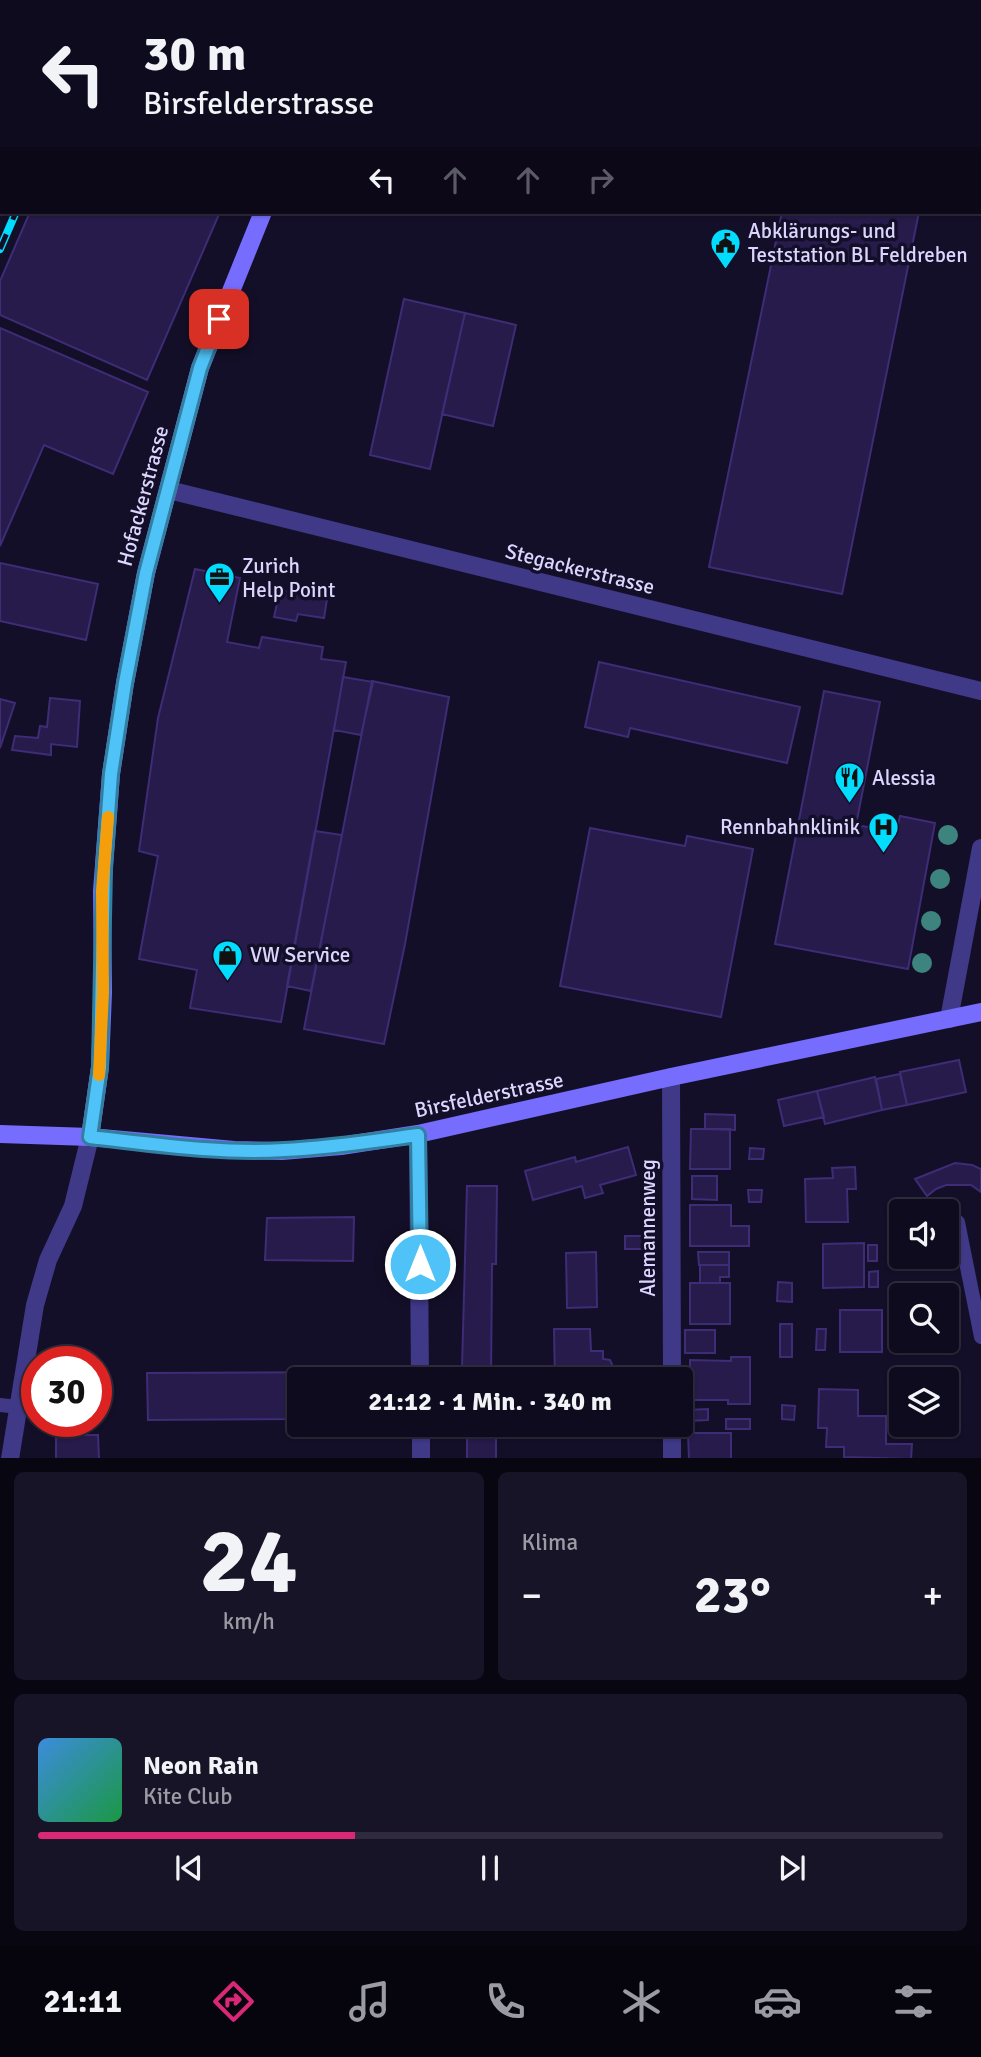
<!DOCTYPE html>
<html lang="de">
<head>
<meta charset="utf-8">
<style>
  body { margin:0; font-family:Signika,sans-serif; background:#181427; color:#f1f3f6; height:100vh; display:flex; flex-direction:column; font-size:26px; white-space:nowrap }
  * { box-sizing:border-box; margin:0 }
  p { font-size:23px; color:#9b9ba4 }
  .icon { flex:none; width:38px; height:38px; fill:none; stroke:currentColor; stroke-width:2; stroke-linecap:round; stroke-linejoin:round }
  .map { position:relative; height:1458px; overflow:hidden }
  .sheet { display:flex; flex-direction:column; gap:14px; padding:14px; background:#080610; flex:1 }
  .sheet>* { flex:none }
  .guide { position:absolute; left:0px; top:0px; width:982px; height:214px; box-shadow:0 2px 5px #0004,0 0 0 2px #2f2b3c; background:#0f0b1e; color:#f1f3f6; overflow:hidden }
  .tools { position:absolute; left:889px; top:1199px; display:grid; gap:14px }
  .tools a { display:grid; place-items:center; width:70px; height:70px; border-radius:7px; background:#0f0b1e; box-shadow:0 2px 5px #0004,0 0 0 2px #2f2b3c; font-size:35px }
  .speed { position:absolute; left:21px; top:1346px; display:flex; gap:14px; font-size:35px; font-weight:700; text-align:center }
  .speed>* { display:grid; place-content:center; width:91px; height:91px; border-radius:50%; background:#0f0b1e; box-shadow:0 2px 5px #0004,0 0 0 2px #2f2b3c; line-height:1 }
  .speed .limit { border:10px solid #d22; background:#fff; color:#111 }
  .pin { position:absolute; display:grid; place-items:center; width:60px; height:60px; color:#fff; margin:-30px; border-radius:14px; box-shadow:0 4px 10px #0006 }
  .me { position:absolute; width:77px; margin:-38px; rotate:0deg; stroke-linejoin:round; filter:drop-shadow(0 0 5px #0008) }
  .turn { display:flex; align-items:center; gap:24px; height:147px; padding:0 28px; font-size:32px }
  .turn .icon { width:91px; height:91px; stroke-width:2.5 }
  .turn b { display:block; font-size:49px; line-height:60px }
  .lanes { display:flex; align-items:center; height:66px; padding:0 28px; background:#0003; justify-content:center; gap:35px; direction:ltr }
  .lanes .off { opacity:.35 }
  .big { font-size:52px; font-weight:800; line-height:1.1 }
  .sheet .card { flex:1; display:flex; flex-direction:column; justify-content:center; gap:10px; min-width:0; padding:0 24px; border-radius:10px; background:#181427 }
  .sheet .dial { align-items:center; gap:0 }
  .dial b { font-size:91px; line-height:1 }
  .song { display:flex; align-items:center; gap:21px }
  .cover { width:84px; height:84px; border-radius:10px; background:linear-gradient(135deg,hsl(210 70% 55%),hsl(140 70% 35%)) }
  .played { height:7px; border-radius:4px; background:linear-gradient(90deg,#db2777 35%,#2f2b3c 35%) }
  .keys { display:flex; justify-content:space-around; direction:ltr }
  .heat { display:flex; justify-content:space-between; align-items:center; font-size:38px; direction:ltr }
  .sheet .tiles { flex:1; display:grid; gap:14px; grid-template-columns:1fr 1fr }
  .card:last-child { grid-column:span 2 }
  .trip { position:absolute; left:287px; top:1367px; width:406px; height:70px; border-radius:7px; background:#0f0b1e; box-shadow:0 2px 5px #0004,0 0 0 2px #2f2b3c; font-weight:800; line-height:70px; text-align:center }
  .dock { display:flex; height:112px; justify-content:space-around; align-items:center; background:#06040c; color:#9b9ba4 }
  .dock .icon { width:49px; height:49px }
  .dock .current { color:#db2777 }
  .dock b { font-size:32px; color:#f1f3f6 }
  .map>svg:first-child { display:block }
  .building { fill:#261b4a; stroke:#3e2c76; stroke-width:2 }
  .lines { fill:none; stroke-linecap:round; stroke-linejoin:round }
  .lane { stroke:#3f3988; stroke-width:14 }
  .street { stroke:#3f3988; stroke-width:18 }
  .secondary { stroke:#766dff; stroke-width:18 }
  .rail-casing { stroke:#02ddff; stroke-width:8 }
  .rail { stroke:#140f28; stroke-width:5; stroke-dasharray:16; stroke-linecap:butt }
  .tree { fill:#3d847f }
  .route-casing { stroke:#337fa1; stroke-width:18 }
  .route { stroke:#4fc3f7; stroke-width:12 }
  .slow { stroke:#f59e0b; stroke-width:12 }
  .labels { text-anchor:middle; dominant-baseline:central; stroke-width:7; stroke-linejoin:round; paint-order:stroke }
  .poi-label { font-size:21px; fill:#dcd6ff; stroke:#140f28; text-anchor:start }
  .street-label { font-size:21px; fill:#dcd6ff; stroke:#140f28 }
</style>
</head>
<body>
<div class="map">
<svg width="981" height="1459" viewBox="0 0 981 1459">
  <rect width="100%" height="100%" fill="#140f28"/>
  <path class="building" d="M229,0H319L228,2Z
    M826,0H961L826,2Z
    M30,212H220L147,380L0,315V281Z
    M782,212H919L842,594L709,567Z
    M404,299L465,313L430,469L370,455Z
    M465,313L516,325L493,426L442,414Z
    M0,328L148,392L113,474L44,445L0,546Z
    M0,563L98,584L86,640L0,621Z
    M195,569L240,578L227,642L259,648L262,637L323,647L321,659L346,662L281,1022L190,1008L197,970L139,959L158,856L139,851L158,718Z
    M280,590L327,599L324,618L298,614L296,621L274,617Z
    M599,662L800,707L787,763L630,728L628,737L585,727Z
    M343,677L373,682L361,735L334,730Z
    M372,681L449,697L405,944L384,1044L304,1029Z
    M824,691L880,702L856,825L896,832L900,816L935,823L908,969L775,944Z
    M50,698L80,701L77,747L51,744V755L12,750L15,736L38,738L40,726L47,727Z
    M0,699L15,703L0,748Z
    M590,828L685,846L687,836L753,849L721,1017L560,986Z
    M315,831L342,835L311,991L287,986Z
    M959,1060L966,1092L907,1105L900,1072Z
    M900,1074L907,1105L882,1110L876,1079Z
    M875,1077L882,1110L825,1124L817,1091Z
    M817,1091L824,1117L784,1126L778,1100Z
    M705,1114L735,1115V1130L705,1129Z
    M691,1129H730V1169H690Z
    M628,1147L636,1175L600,1185L603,1193L585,1198L582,1186L533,1200L525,1171L575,1157L576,1162Z
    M750,1148L764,1149L763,1159H749Z
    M955,1163L972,1165L981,1169V1192L971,1185H946L936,1189L927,1196L915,1179Z
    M855,1167L856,1189H847L848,1222H806L805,1179L833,1178L832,1168Z
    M692,1176H717V1200L692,1199Z
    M467,1186H497L496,1264H492L491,1379H468V1369L462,1368Z
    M748,1190H762L761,1202H749Z
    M690,1205H731V1226H749V1246H690Z
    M354,1217L353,1261L265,1260L267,1218Z
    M625,1236H654V1249H625Z
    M864,1243V1287L823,1288V1244Z
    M868,1245H877V1261H868Z
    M596,1252L597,1307L567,1308L566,1253Z
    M698,1252H729V1265H699Z
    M700,1265H729V1277H720V1283H700Z
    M878,1271V1287H869V1272Z
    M778,1282L792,1283V1302L777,1301Z
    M690,1283H730V1324H690Z
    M840,1310H882V1352H840Z
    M780,1324H792V1357H780Z
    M554,1329H590L591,1351H603V1359L610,1360L615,1371L608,1379H555Z
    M817,1329H826L825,1350H816Z
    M685,1330H715V1353H685Z
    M731,1357H750V1404H728V1400H690V1360L731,1361Z
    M370,1372V1379H299V1419L148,1420L147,1373Z
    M819,1389L858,1390V1416H886V1444H912L911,1459L844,1457V1447H826L827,1428H818Z
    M782,1405L795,1406L794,1420L782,1419Z
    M708,1409V1420L687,1421L686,1410Z
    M726,1419H750V1429H726Z
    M467,1424H496V1459H467Z
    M613,1424H639V1433L613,1432Z
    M688,1433H731V1459H689Z
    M56,1435H98L99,1459H56Z"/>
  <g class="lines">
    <path class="lane" d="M958,1222L981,1337
      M0,1405L18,1407"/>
    <path class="street" d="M169,490L981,691
      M949,1019L981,848
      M671,1077L672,1379
      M418,1134L420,1379
      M421,1424V1459
      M10,1459L35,1305L48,1260L73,1206L90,1137
      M672,1459V1424"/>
    <path class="secondary" d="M364,2L365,0
      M0,1134L90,1137L234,1150L282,1151L341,1146L418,1134L671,1077L981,1012
      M90,1137L100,1067L103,992L102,891L111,774L125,683L146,573L200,368L263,212"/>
    <defs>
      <path id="rail" d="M27,2L28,0
        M43,2L44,0
        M64,2L65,0
        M88,2L89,0
        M108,2L109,0
        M0,64L2,60
        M0,102L2,98
        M0,152L2,147
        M0,206L2,201
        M0,249L16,212"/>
    </defs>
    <use href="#rail" class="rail-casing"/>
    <use href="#rail" class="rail"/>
  </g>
  <g class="tree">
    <circle cx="948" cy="835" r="10"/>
    <circle cx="940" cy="879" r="10"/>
    <circle cx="931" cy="921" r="10"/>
    <circle cx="922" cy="963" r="10"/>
  </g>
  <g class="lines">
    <defs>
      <path id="route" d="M219,319L200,368L146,573L125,683L111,774L104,868L100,1067L90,1137C154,1144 220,1154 284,1150C329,1148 374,1141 418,1135L420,1264"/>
    </defs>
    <use href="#route" class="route-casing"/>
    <use href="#route" class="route"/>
    <path class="slow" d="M99,1075L103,992L102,891L108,817"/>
  </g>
  <defs>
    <symbol id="civic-pin" viewBox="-11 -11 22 30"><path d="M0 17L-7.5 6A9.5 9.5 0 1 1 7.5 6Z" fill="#02ddff" stroke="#140f28"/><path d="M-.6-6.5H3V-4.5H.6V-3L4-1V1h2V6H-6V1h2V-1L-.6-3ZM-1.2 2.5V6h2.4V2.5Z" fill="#111"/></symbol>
    <symbol id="office-pin" viewBox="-11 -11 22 30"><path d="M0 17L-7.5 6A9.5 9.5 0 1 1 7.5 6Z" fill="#02ddff" stroke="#140f28"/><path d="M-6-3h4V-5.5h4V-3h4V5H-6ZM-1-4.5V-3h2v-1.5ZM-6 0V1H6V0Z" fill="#111"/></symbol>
    <symbol id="restaurant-pin" viewBox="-11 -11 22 30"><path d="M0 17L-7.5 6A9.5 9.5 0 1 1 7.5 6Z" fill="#02ddff" stroke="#140f28"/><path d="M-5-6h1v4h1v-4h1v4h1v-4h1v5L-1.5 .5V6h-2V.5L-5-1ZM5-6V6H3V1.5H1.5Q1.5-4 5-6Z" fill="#111"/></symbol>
    <symbol id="hospital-pin" viewBox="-11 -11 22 30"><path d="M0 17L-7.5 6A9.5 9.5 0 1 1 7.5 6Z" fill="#02ddff" stroke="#140f28"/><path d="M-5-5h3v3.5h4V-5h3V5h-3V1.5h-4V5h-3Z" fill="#111"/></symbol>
    <symbol id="shop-pin" viewBox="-11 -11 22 30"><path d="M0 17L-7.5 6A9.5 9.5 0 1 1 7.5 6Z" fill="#02ddff" stroke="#140f28"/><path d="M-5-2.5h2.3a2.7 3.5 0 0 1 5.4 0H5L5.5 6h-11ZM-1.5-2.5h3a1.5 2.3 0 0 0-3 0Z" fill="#111"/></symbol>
  </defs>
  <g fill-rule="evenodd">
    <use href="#civic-pin" x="708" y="226" width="35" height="47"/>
    <use href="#office-pin" x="202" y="560" width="35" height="47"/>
    <use href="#restaurant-pin" x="832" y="760" width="35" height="47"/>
    <use href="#hospital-pin" x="866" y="810" width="35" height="47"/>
    <use href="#shop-pin" x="210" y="938" width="35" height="47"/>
  </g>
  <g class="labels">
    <g class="poi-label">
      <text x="748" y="231">Abklärungs- und<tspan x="748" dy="24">Teststation BL Feldreben</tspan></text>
      <text x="242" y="566">Zurich<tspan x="242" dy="24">Help Point</tspan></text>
      <text x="872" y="778">Alessia</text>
      <text x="860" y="827" text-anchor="end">Rennbahnklinik</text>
      <text x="250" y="955">VW Service</text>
    </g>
    <g class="street-label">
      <text transform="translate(143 496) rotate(-75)">Hofackerstrasse</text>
      <text transform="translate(580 569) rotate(14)">Stegackerstrasse</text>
      <text transform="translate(489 1095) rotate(-12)">Birsfelderstrasse</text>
      <text transform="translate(648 1228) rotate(-90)">Alemannenweg</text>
    </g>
  </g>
</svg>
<div class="tools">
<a><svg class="icon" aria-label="sound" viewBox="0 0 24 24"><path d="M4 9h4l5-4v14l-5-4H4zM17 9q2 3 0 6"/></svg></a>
<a><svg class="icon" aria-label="search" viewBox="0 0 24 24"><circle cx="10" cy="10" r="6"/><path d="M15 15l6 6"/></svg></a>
<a><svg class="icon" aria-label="layers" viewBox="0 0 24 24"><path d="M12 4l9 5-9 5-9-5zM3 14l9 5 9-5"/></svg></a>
</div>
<div class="speed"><div class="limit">30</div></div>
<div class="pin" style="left:219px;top:319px;background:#d93025"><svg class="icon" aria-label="arrive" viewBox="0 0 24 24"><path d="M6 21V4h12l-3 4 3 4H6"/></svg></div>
<svg class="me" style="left:420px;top:1264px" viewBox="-20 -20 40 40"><circle r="17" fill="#4fc3f7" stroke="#fff" stroke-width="3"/><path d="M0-11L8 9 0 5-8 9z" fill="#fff"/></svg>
<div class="trip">21:12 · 1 Min. · 340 m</div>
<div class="guide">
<div class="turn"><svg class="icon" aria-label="left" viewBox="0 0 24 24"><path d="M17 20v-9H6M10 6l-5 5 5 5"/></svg><div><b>30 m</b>Birsfelderstrasse</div></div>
<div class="lanes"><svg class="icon" aria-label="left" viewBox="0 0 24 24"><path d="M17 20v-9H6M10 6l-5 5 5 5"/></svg><svg class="icon off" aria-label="ahead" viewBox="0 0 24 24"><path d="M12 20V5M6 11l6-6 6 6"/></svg><svg class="icon off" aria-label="ahead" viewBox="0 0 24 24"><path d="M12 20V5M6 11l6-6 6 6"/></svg><svg class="icon off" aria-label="right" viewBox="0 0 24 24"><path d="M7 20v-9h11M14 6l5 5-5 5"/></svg></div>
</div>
</div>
<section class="sheet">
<div class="tiles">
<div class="card dial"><b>24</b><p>km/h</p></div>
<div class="card"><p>Klima</p>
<div class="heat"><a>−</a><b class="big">23°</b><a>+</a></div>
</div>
<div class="card">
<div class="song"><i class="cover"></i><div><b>Neon Rain</b><p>Kite Club</p></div></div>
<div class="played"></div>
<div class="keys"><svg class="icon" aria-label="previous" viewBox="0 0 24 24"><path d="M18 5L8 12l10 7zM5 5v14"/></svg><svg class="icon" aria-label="pause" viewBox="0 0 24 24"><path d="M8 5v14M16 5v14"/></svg><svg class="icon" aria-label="next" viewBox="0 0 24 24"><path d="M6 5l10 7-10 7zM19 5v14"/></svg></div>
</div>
</div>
</section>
<nav class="dock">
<b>21:11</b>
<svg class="icon current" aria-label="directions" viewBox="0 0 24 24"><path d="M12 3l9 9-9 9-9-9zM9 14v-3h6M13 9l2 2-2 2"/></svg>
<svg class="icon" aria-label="music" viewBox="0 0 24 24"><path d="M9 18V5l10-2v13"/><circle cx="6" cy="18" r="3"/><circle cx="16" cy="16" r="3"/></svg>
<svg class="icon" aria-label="phone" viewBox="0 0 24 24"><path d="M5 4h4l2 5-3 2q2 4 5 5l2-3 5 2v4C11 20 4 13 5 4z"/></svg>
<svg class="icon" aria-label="climate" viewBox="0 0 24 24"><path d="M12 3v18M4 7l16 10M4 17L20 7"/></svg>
<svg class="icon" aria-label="car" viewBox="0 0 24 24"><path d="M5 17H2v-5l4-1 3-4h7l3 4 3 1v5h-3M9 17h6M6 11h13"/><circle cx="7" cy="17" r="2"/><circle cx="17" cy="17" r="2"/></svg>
<svg class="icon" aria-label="filters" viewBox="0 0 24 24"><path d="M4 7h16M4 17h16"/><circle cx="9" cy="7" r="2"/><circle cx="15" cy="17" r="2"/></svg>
</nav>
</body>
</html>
